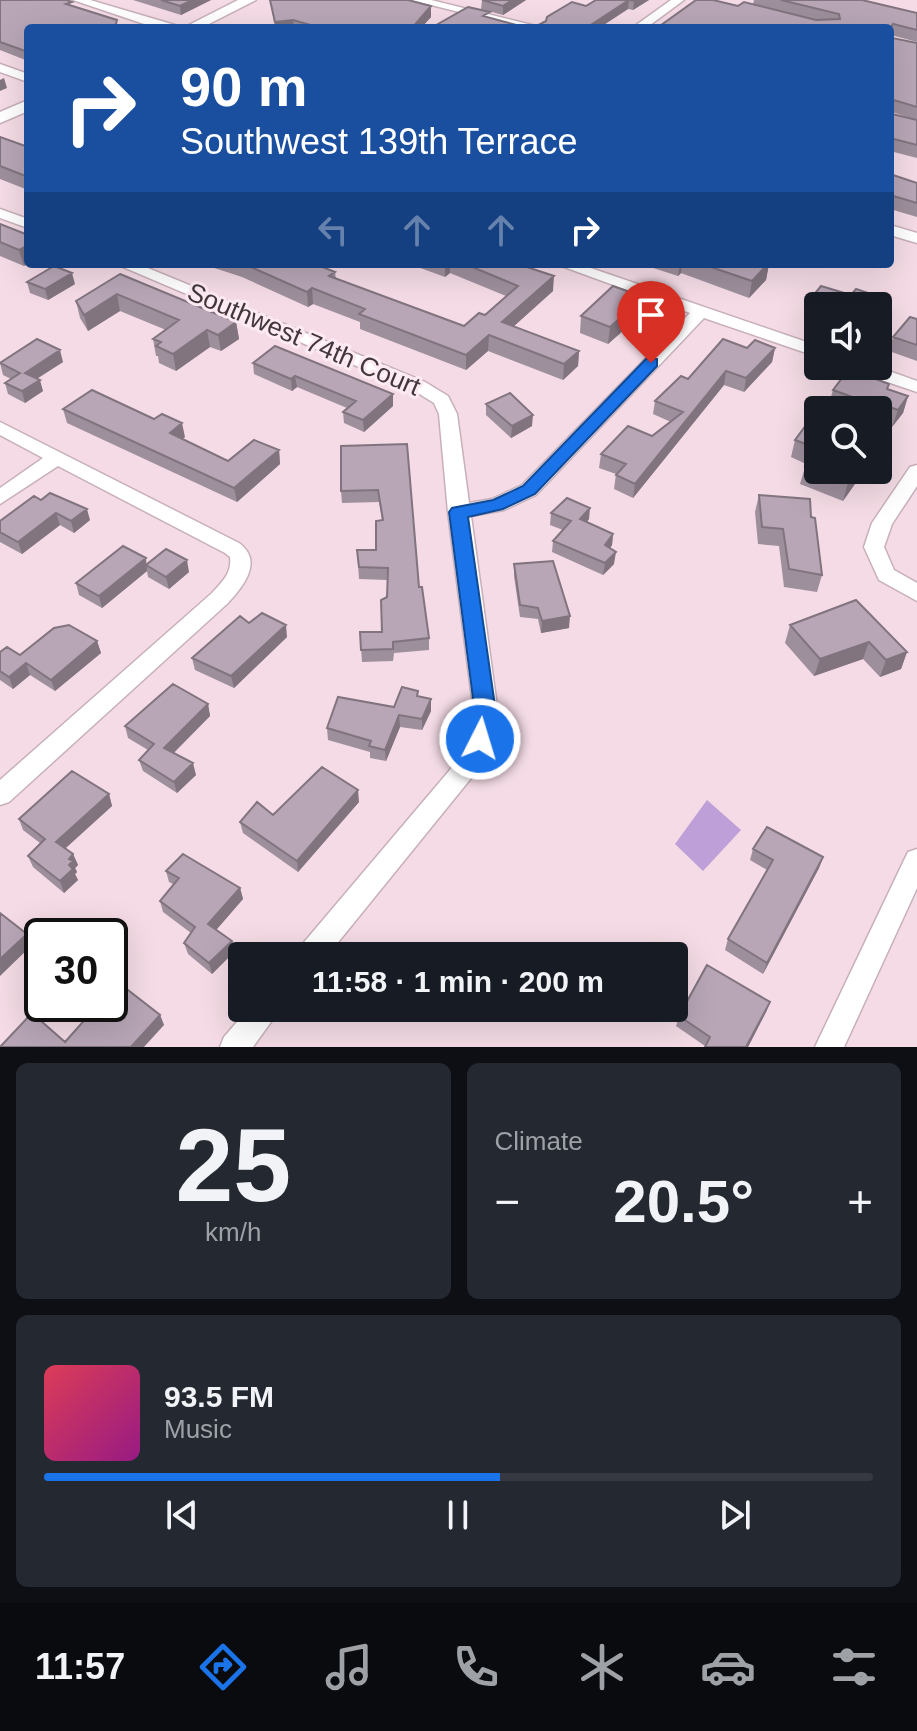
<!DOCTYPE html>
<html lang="en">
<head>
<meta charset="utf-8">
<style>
  body { margin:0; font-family:Arial,sans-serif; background:#242831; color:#f1f3f6; height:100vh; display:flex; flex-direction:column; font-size:30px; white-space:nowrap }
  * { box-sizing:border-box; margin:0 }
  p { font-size:26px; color:#9ea1a6 }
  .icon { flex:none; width:44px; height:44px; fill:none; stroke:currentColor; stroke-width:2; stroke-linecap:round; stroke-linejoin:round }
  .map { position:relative; height:1047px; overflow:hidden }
  .details { display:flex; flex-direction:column; gap:16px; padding:16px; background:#0d0f14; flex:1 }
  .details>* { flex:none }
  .top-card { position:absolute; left:24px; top:24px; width:870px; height:244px; border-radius:8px; box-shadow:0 8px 32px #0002; background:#1a4fa0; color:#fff; overflow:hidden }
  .buttons { position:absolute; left:804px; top:292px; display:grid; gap:16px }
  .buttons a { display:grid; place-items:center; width:88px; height:88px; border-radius:8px; background:#171b24; box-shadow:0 8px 32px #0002; font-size:40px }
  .speed { position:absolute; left:24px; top:918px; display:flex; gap:16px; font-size:40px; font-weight:700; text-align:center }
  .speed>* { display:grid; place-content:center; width:104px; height:104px; border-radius:50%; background:#171b24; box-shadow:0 8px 32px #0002; line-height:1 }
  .speed .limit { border:4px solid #111; border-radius:12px; background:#fff; color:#111 }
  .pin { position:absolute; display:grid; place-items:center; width:68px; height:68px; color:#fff; margin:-82px -34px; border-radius:50% 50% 50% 0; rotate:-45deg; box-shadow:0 0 8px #0007 }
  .pin .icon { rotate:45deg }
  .me { position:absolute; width:88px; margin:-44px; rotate:5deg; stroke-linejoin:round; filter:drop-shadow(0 0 6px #0008) }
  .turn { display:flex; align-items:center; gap:28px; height:168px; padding:0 24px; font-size:36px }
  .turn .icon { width:104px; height:104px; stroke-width:2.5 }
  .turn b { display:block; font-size:56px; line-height:68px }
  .lanes { display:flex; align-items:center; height:76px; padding:0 24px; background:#0003; justify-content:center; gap:40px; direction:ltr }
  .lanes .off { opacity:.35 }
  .big { font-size:60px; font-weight:700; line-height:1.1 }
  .details .widget { flex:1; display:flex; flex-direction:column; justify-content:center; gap:12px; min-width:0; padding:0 28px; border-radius:12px; background:#242831 }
  .details .dial { align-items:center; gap:0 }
  .dial b { font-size:104px; line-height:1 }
  .song { display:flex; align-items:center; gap:24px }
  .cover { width:96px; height:96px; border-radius:12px; background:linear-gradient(135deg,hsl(350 70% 55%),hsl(310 70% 35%)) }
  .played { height:8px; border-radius:4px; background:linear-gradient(90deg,#1a73e8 55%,#363941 55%) }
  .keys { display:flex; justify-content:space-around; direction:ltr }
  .heat { display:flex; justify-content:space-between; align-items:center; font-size:44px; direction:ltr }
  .details .tiles { flex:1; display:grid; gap:16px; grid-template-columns:1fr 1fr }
  .widget:last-child { grid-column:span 2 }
  .trip { position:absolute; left:228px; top:942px; width:460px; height:80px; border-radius:8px; background:#171b24; box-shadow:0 8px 32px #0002; font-weight:700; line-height:80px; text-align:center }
  .menu { display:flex; height:128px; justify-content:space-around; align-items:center; background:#090b0e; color:#9ea1a6 }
  .menu .icon { width:56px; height:56px }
  .menu .current { color:#1a73e8 }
  .menu b { font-size:36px; color:#f1f3f6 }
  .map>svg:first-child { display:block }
  .water { fill:#be9fd8 }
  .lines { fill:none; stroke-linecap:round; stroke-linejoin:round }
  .minor-casing { stroke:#c8b0ba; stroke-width:3 }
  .tertiary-casing { stroke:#c8b0ba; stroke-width:3 }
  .minor { fill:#fff; fill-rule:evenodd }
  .tertiary { fill:#fff; fill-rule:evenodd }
  .wall { fill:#9e8f9d }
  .shaded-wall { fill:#81747f }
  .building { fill:#b8a6b6; stroke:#81747f; stroke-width:2 }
  .route { fill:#1a73e8; stroke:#114b97; stroke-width:2 }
  .labels { text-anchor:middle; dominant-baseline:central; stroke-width:6; stroke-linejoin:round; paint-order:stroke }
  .street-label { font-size:26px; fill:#41373b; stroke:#feeaf2 }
</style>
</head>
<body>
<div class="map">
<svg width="917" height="1047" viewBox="0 0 917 1047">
  <rect width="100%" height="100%" fill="#f4dbe5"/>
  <path class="water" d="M707,800L741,830L703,871L675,844Z"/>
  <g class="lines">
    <defs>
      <path id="minor" d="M73,0H90L185,28H156Z
        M411,0H431L544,28H523Z
        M671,0H684L646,28H632Z
        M0,64L28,74V82L0,72Z
        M0,209L28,219V228L0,218Z
        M890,225L917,233V243L890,235Z
        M116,264H138L425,382L448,396L457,414L469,503L492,499L522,485L690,313L556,264H579L818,346V357L704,318L536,495L504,510L471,516L497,706L493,735L472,777L327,956H296L300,947L449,771C464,750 473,731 473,706L448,512L439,414L434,403L413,390Z
        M849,366H875L917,381V392L852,370Z
        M0,422L239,543C264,561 243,587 228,603L9,802L0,805V780L212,593C223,581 232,573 230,557L225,553L58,466L0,504V488L43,458L0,435Z
        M917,465V486L892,524L884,547L894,570L917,583V601L879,580L864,547L872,523L910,467Z
        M917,849V888L844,1047H815L908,852Z
        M249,1008H281L253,1047H220L224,1037Z"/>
      <path id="tertiary" d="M238,0H256L201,28H183Z
        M28,100V111L0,123V112Z"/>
    </defs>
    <use href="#minor" class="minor-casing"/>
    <use href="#tertiary" class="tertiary-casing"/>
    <use href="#minor" class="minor"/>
    <use href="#tertiary" class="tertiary"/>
  </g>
  <path class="wall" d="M0,0L73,6L28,28V61L0,50Z
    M133,0H211L181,15Z
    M270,0L431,17L421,28H275Z
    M482,0H526L503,15L481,9Z
    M596,0H649L633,10L628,9L599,28H533L586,6Z
    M754,0H862L917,13V42L891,35L892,38L917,43V120L892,112V114L917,120V158L890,151V28H657L738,6L753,4Z
    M0,137L28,147V190L0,179Z
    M890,174L917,183V217L890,209Z
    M0,224L28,235L24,266L0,256Z
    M202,264H315L335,272L336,279L464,326L485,315L506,296L450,273L445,277L412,265V264H518L553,291L514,326L579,351L578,366L563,380L488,351L466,370L360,329V322L313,304L308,307L242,277Z
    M648,264H769L766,280L749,298L681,273L678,276L647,266Z
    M120,274L236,322L239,339L221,351L210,347L176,371L159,363L158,356H156L153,339L166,330L120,311L88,331L80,318L76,301Z
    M27,282L75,284L48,300L30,293Z
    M851,295L871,306H818V323L805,318L808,302Z
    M642,314L608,344L580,333L581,316Z
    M917,319V361L889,351L893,337Z
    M747,348H775L772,362L744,392L724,385L633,498L614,489L616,474L599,468L601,454L652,436L671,422L653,414L655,401L688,379Z
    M63,362L37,378L43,391L25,403L8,394L5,383L11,379L3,375L0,363Z
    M253,363L393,394V406L364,432L344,423L343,412L347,408L297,387L292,391L254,374Z
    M887,389L908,396L903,413L892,427L878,422V410H837L828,407L833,390Z
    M486,404L532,426L511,438L486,415Z
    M63,409L185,437L182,439L228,461L279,450L280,464L237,502L67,423Z
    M818,419L857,481L843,501L800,484L806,464L791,457L795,440Z
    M407,444L419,587L429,638V650L394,653L393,661L362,662L360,632H382L387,597V580L359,579L357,550H376L382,520L379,502L342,503L341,491Z
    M759,495L811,517L822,575L817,592L784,587L779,546L758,544L755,512Z
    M41,500L90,520L74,533L60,525L22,554L0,542V521Z
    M551,513L589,519L587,522L613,534L612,545L610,548L614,564L603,575L552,552L553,541L563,530L550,525Z
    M147,564L189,572L169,589L148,577L147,571L102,608L79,595L76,583Z
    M514,564L569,628L541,633L538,619L520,617L514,576Z
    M856,600L907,652L901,669L880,677L863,659L814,676L785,643L790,625Z
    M249,623L287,637L234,688L195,670L192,658Z
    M97,641L101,653L55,691L30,675L13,689L0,680V652L20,655Z
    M418,697L431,711L422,730L400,727L386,761L370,758V752L328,740L327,728L394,707Z
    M208,704L210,716L174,753L196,775L177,793L143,771L139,760L148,750L128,738L125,726Z
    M109,794L112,806L66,848L73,854L78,865L75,868L77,872L75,874L78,880L64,893L33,867L28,856L40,843L23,830L19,819Z
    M359,802L298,872L243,833L240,822L273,815Z
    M753,849L823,857L819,868L763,974L725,950L728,939L767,870L750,860Z
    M166,871L240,888L243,899L216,930L232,941L234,952L212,974L188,954L184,943L191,933L163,912L160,901L173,884L169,882Z
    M770,1002L766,1012L748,1047H705V1046L676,1026L679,1016Z
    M86,1004H110L160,1015L164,1025L65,1042L94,1010Z"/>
  <path class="shaded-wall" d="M192,0H211L181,15L180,6Z
    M512,0H526L503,15V6Z
    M629,0L628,9L599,28H586Z
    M636,0H649L633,10L634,1Z
    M431,6V17L421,28H412Z
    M293,20L294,28H276L275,22Z
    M4,78L7,88L0,91V80Z
    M28,245V264L24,266L19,250Z
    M445,264H450V273L445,277Z
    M680,264H682L681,273L678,276Z
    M769,264L766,280L749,298L752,281Z
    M72,273L75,284L48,300L45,289Z
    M554,276L553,291L502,337V322Z
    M312,288L313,304L308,307L307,292Z
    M117,294L120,311L88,331L84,315Z
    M874,295L871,306H865Z
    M644,297L642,314L608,344L610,327Z
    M236,322L239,339L221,351L218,335Z
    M207,330L210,347L176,371L173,354Z
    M489,335L488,351L466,370V355Z
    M775,348L772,362L744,392L746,378Z
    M60,350L63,362L29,384L25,373Z
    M579,351L578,366L563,380L564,364Z
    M726,371L724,385L633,498L635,484Z
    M295,376L297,387L292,391L291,379Z
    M40,380L43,391L25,403L22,391Z
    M393,394V406L364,432L363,420Z
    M908,396L903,413L892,427L898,410Z
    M533,415L532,426L511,438L512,426Z
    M182,423L185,437L173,447L170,433Z
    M279,450L280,464L237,502L234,488Z
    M857,470H860L857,481L843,501L848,483Z
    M590,508L589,519L579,531L580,519Z
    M87,509L90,520L74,533L71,521Z
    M56,513L60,525L22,554L18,542Z
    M613,534L612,545L604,557L605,545Z
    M616,552L614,564L603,575L605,563Z
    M146,558L147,571L102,608L99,596Z
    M187,560L189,572L169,589L166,577Z
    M570,616L569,628L541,633L542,621Z
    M286,625L287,637L234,688L231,676Z
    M97,641L101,653L55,691L51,680Z
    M869,642L863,659L814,676L820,659Z
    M907,652L901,669L880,677L886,660Z
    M26,663L30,675L13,689L9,677Z
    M431,699V711L422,730V719Z
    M208,704L210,716L167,759L164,748Z
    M399,715L400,727L386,761L385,750Z
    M193,763L196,775L177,793L174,782Z
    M358,790L359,802L298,872L297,861Z
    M109,794L112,806L60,853L56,842Z
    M73,854L78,865L75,868L77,872L75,874L78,880L64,893L60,881L69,865V859Z
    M823,857L819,868L763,974L767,963Z
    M240,888L243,899L211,936L208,924Z
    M27,934L32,945L0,976V959Z
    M232,941L234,952L212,974L209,963Z
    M770,1002L766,1012L748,1047H746Z
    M160,1015L164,1025L144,1047H131Z"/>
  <path class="building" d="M0,0H67L72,2L66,4L117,20L115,28H28V52L0,42Z
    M161,0H192L180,6Z
    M270,0H408L431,6L412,28H321L293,20L275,22Z
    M482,0H512L503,6Z
    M596,0H636L634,1L629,0L586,28H533L546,21L547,17L572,2L586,6Z
    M696,0H713L738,6L744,2L816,20L840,19L839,14L781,0H862L917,13V30L893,24L890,28H657Z
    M468,7L490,12L483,16L524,27L522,28H431Z
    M890,29L892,38L917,43V107L894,100L890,103Z
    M890,104L892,114L917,120V145L890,138Z
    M0,137L28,147V177L0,166Z
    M890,174L917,183V203L890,195Z
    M0,224L28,235V245L19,250L0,242Z
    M244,264H315L335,272L329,276L464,326L479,313L485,315L518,286L465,264H518L554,276L502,322L579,351L564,364L489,335L466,355L359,314L365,309L312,288L307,292Z
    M702,264H768L752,281Z
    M54,266L72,273L45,289L27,282Z
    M120,274L236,322L218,335L207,330L173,354L156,346L161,342L153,339L179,320L117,294L84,315L76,301Z
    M613,286L644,297L610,327L581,316Z
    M821,286L851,295L856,289L874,295L865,306H821L808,302Z
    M910,317L917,319V345L893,337Z
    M37,339L60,350L25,373L40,380L22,391L5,383L20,373L0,363Z
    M723,339L747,348L755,340L775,348L746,378L726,371L635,484L616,475L626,464L601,454L628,426L652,436L683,412L655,401L681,376L688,379Z
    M275,346L393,394L363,420L343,412L356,401L295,376L291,379L253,363Z
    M849,369L889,384L887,389L908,396L898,410L876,402L872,410H845L855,398L833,390Z
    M92,390L154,419L162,414L182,423L170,433L228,461L254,440L279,450L234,488L63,409Z
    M510,393L533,415L512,426L486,404Z
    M812,417L818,419V470H858L848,483L805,466L816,448L795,440Z
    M407,444L419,587H422L429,638L393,642V649L361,650L360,632H382L381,600L387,597L388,568L359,567L357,550H376V521L383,520L378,490L341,491V446Z
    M50,493L87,509L71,521L56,513L18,542L0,532V521L34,496L41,500Z
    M759,495L810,499L811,517L815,518L822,575L789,569L783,529L762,527Z
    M567,498L590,508L580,519L613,534L605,545L616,552L605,563L553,541L571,521L551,513Z
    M123,546L146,558L99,596L76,583Z
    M166,549L187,560L166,577L146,565Z
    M553,561L570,616L542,621L538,608L520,605L514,564Z
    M856,600L907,652L886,660L869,642L820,659L790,625Z
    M262,613L286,625L231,676L192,658L240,616L249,623Z
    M69,625L97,641L51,680L26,663L9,677L0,671V652L7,647L20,655L54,628Z
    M173,684L208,704L164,748L193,763L174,782L139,760L154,744L125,726Z
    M402,687L418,691L417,696L431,699L422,719L399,715L385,750L369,746L371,741L327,728L338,697L394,707Z
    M322,767L358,790L297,861L240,822L257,802L273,815Z
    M72,771L109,794L56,842L73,854L69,859L73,861L69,865L73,869L60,881L28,856L45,839L19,819Z
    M767,827L823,857L767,963L728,939L773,860L753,849Z
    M183,854L240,888L208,924L232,941L209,963L184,943L195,927L160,901L179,878L166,871Z
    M0,913L27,934L0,959Z
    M707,965L770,1002L746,1047H705L710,1037L679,1016Z
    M110,976L160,1015L131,1047H0L32,1013L65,1042L98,1005L96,1004H110Z"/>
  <path class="route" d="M651,358L657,359V366L535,494L503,509L468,517L495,706L488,745L480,748L473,745L470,739L474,706L449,512L452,508L493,500L523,486L646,359Z"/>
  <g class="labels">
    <g class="street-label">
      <text transform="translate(304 339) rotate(23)">Southwest 74th Court</text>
    </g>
  </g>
</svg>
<div class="buttons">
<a><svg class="icon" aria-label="sound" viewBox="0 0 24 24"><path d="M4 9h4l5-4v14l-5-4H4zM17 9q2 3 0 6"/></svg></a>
<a><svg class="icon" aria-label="search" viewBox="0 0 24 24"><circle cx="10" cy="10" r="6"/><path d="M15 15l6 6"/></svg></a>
</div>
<div class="speed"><div class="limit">30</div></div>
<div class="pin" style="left:651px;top:363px;background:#d93025"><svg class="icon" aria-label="arrive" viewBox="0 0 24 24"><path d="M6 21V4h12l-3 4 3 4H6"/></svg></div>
<svg class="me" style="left:480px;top:739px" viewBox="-20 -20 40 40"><circle r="17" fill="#1a73e8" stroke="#fff" stroke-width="3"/><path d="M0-11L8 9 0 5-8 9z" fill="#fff"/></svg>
<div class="trip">11:58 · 1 min · 200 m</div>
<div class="top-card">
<div class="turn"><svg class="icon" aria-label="right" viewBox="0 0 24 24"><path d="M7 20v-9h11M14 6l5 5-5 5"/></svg><div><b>90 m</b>Southwest 139th Terrace</div></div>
<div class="lanes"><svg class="icon off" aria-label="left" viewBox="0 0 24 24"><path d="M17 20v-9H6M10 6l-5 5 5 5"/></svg><svg class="icon off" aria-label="ahead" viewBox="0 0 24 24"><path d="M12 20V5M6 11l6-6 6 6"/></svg><svg class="icon off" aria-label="ahead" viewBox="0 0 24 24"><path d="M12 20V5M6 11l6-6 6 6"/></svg><svg class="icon" aria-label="right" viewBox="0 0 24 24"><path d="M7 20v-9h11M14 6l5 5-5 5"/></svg></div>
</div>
</div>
<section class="details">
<div class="tiles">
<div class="widget dial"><b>25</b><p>km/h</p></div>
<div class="widget"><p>Climate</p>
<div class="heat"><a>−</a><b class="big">20.5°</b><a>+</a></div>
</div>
<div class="widget">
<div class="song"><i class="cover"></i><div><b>93.5 FM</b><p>Music</p></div></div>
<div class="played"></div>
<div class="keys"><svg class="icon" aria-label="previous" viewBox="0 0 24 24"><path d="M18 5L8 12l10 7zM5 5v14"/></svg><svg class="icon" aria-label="pause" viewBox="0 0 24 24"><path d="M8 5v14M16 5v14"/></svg><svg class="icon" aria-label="next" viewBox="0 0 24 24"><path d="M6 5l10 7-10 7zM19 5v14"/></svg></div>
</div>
</div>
</section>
<nav class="menu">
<b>11:57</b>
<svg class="icon current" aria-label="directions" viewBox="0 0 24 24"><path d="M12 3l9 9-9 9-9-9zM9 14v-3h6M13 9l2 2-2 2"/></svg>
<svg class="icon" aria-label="music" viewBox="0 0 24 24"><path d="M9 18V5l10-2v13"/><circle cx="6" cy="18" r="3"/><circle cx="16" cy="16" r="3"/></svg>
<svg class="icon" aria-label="phone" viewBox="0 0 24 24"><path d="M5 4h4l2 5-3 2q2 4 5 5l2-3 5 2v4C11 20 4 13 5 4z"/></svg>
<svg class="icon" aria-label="climate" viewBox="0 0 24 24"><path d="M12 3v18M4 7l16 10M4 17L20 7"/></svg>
<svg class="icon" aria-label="car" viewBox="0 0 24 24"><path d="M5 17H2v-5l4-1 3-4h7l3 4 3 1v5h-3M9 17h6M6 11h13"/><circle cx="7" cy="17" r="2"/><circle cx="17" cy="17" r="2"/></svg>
<svg class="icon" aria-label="filters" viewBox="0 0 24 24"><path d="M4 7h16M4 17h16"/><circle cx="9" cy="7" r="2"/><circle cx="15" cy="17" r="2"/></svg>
</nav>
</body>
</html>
